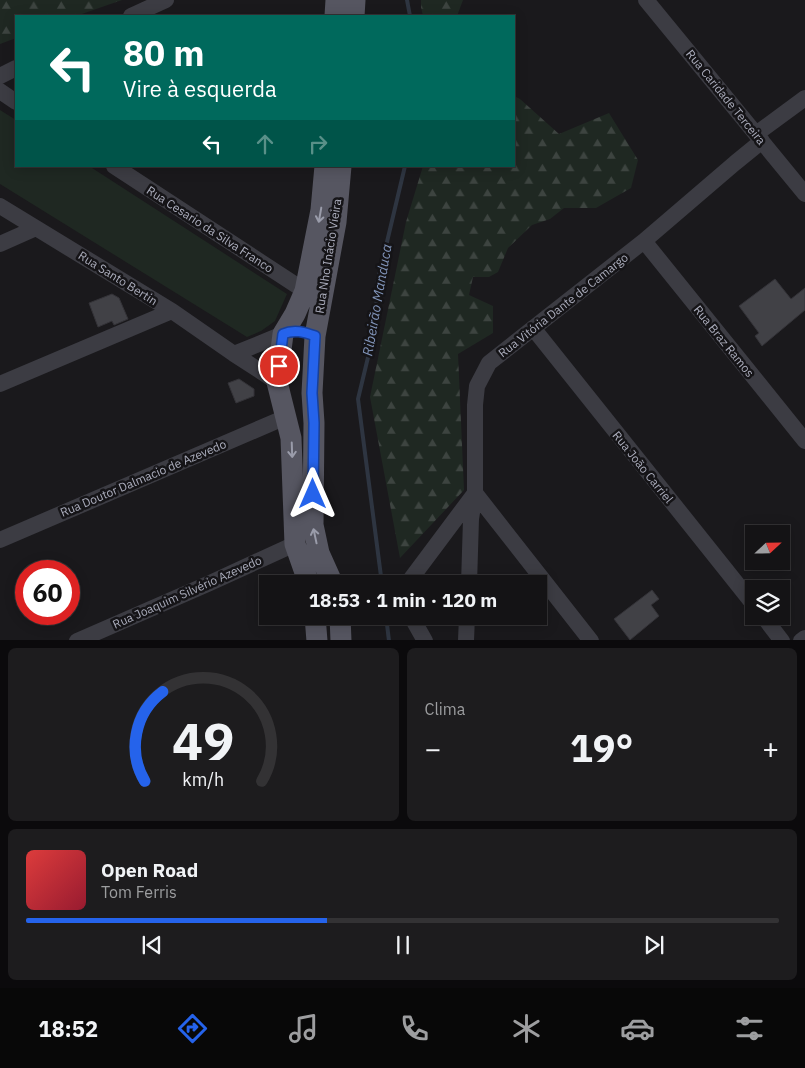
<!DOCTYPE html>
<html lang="pt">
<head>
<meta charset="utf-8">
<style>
  body { margin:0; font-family:"IBM Plex Sans",sans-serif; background:#1d1c1e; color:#f1f3f6; height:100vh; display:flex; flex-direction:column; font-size:19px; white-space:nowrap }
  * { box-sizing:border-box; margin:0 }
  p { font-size:16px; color:#9d9ea0 }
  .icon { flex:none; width:28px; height:28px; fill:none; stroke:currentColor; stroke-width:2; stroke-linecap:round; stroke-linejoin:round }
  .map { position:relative; height:640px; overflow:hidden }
  .panel { display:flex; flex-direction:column; gap:8px; padding:8px; background:#0b0a0c; flex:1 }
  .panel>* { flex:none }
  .banner { position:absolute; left:15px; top:15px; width:500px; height:152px; border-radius:0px; box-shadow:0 2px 12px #0003,0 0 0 1px #333234; background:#00695c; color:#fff; overflow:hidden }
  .needle { width:32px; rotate:68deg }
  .buttons { position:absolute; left:745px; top:525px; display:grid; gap:10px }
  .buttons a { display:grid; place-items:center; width:45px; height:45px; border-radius:0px; background:#141315; box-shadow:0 2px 12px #0003,0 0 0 1px #333234; font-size:25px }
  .speed { position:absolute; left:15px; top:560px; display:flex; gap:10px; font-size:25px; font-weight:700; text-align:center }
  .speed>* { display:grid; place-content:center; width:65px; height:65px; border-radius:50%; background:#141315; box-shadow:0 2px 12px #0003,0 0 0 1px #333234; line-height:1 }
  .speed .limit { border:8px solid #d22; background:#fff; color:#111 }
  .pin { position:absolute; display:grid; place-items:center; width:42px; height:42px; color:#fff; margin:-21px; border:2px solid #fff; border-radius:50%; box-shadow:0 1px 5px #0007 }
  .me { position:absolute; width:55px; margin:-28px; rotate:0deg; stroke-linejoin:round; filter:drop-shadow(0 0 4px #0008) }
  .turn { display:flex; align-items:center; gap:18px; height:105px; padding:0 25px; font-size:22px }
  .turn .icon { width:65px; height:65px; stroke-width:2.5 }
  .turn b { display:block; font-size:35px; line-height:42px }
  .lanes { display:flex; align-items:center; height:48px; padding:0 25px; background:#0003; justify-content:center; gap:25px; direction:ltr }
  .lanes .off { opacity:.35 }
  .big { font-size:38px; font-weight:700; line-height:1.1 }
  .panel .tile { flex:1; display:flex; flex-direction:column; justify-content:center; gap:8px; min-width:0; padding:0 18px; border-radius:8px; background:#1d1c1e }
  .panel .dial { align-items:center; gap:0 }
  .dial svg { height:130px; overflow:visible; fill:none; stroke:#333234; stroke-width:7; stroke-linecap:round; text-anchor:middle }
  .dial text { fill:#f1f3f6; stroke:none }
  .song { display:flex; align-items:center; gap:15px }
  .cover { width:60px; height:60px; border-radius:8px; background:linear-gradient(135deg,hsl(0 70% 55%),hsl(350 70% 35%)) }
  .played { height:5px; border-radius:2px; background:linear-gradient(90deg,#2563eb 40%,#333234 40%) }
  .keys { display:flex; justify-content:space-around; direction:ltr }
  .heat { display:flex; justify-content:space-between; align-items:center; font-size:28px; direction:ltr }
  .panel .tiles { flex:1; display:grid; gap:8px; grid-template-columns:1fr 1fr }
  .tile:last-child { grid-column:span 2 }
  .trip { position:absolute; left:259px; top:575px; width:288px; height:50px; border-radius:0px; background:#141315; box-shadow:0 2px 12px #0003,0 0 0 1px #333234; font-weight:700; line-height:50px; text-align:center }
  .tab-bar { display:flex; height:80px; justify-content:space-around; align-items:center; background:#080808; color:#9d9ea0 }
  .tab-bar .icon { width:35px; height:35px }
  .tab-bar .selected { color:#2563eb }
  .tab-bar b { font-size:22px; color:#f1f3f6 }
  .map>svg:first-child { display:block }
  .forest { fill:url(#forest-firs) }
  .green { fill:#1f2822 }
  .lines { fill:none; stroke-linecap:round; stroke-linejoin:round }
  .stream { stroke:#2e3541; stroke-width:4 }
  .building { fill:#414146; stroke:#343338 }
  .minor { stroke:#3c3c43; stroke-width:16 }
  .major { stroke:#565661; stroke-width:21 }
  .oneway { stroke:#9a9caa }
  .route-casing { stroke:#184099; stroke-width:12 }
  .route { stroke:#2563eb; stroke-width:9 }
  .labels { text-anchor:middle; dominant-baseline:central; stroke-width:5; stroke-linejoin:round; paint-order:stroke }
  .street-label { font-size:12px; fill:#abadbc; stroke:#151417 }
  .water-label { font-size:14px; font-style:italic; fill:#8194b9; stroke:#151417 }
</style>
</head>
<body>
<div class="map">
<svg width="805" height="641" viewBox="0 0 805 641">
  <defs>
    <pattern id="forest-firs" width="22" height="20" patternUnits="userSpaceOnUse" patternTransform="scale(1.25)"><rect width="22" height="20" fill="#1f2822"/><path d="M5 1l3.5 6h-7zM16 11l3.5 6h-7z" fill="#3d4440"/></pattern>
  </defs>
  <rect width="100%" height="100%" fill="#1a191c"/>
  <path class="forest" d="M0,0H122L76,16H16V38L0,44Z
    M421,0H463L457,16H423L421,7Z
    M514,96L520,99L559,134L609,113L638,160L631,188L596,208H564L550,219L532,225L508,248L498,272L489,277H473L469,295L493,306V333L458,354L464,490L400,558L370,397L406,222L423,166H514Z"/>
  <path class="green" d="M0,110L16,120V166H89L287,294L275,321L261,331L247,337L0,184Z"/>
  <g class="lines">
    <path class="stream" d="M407,0L410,16
      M382,584L358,399L376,324L377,284L405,166
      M386,616L389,641"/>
  </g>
  <path class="building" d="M775,279L791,299L805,288V310L762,346L755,336L759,333L739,306Z
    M112,294L119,298L128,319L114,325L112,321L98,327L89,303Z
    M239,379L254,389V396L236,403L228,383Z
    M652,590L659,599L651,605L659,616L630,640L614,619Z"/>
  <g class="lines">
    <path class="minor" d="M646,0L805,194
      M131,16L166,0
      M0,76L16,68
      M0,91L16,102
      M756,134L805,98
      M114,166L305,291
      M0,206L172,311L234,354L277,382
      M644,241L805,441
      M0,244L36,228
      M533,328L754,605
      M234,354L283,334
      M0,384L172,311
      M0,540L286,417
      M407,584L475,493L591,641
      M469,584L471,519L475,493V405L477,386L489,363L644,241L735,163L762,141
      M411,616L425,641
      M763,616L782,641
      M77,641L210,583L295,544
      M466,641L467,616
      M801,641L805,638"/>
    <path class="major" d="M335,16L336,0
      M354,16L355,0
      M332,582L319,553L313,525L314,423L312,393L315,336L336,222L341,166
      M309,584L295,544L291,438L277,382L283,334L295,314L305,291L321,210L325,166
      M315,616L317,641
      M340,616L341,641"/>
  </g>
  <defs><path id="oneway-shaft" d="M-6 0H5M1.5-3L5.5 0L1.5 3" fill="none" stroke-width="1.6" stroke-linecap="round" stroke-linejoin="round" transform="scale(1.25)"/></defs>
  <g class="oneway">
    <use href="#oneway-shaft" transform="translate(320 215) rotate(100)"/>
    <use href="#oneway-shaft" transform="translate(292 450) rotate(88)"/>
    <use href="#oneway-shaft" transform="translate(315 536) rotate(-102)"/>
  </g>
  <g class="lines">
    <defs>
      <path id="route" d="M279,366L283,334C294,329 304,332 315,336L312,393L314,423L313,494"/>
    </defs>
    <use href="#route" class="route-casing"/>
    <use href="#route" class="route"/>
  </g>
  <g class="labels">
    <g class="street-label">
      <text transform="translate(726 97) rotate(51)">Rua Caridade Terceira</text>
      <text transform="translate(210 229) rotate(33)">Rua Cesario da Silva Franco</text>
      <text transform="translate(328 256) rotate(-81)">Rua Nho Inácio Vieira</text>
      <text transform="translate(118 278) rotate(32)">Rua Santo Bertin</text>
      <text transform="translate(563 305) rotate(-38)">Rua Vitória Dante de Camargo</text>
      <text transform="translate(724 341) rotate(51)">Rua Braz Ramos</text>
      <text transform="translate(643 467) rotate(51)">Rua João Carriel</text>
      <text transform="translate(143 478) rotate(-23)">Rua Doutor Dalmacio de Azevedo</text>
      <text transform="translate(187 592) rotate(-24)">Rua Joaquim Silvério Azevedo</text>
    </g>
    <g class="water-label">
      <text transform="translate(377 300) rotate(-80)">Ribeirão Manduca</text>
    </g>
  </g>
</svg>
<div class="buttons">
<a><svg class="needle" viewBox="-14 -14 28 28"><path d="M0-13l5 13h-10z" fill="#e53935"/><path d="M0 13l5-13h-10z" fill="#9d9ea0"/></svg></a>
<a><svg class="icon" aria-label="layers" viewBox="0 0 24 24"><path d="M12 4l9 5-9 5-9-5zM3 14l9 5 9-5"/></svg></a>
</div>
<div class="speed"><div class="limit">60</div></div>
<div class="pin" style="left:279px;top:366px;background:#d93025"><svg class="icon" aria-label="arrive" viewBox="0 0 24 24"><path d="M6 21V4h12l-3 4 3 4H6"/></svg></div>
<svg class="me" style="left:313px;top:494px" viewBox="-20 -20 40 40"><path d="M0-17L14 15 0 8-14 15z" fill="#2563eb" stroke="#fff" stroke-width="4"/></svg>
<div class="trip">18:53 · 1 min · 120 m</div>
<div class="banner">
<div class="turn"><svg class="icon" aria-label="left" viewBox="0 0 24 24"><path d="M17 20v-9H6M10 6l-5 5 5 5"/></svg><div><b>80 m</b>Vire à esquerda</div></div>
<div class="lanes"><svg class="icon" aria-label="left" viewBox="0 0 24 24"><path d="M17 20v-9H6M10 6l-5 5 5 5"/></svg><svg class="icon off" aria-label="ahead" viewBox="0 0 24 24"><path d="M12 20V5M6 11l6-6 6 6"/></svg><svg class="icon off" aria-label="right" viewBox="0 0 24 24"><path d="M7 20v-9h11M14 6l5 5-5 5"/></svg></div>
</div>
</div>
<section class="panel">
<div class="tiles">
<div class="tile dial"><svg viewBox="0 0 100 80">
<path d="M14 69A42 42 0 1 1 86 69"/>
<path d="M14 69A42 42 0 0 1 25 14" stroke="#2563eb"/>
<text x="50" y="56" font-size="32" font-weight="700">49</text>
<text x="50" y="72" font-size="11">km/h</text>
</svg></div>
<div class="tile"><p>Clima</p>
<div class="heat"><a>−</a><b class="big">19°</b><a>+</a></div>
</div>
<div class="tile">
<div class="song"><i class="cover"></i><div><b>Open Road</b><p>Tom Ferris</p></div></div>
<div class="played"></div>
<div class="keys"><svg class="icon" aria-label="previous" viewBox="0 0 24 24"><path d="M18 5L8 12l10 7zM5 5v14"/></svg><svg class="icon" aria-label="pause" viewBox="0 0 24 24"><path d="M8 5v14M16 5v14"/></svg><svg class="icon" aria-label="next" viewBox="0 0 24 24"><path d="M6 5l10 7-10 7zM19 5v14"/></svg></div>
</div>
</div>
</section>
<nav class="tab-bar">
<b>18:52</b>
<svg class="icon selected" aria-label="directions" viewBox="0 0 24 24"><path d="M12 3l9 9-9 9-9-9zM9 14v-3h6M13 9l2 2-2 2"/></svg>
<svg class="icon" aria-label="music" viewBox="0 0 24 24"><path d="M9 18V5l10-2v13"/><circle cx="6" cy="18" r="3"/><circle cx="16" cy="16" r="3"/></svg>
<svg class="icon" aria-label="phone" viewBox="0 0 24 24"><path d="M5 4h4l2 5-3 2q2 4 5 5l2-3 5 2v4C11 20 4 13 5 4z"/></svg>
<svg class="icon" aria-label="climate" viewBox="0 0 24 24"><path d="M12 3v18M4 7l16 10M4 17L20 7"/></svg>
<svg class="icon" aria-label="car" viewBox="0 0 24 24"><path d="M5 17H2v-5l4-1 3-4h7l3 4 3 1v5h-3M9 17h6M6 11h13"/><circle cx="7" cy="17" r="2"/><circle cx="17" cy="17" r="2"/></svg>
<svg class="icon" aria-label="filters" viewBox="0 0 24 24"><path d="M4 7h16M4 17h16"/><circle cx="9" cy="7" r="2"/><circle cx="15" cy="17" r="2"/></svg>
</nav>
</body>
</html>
